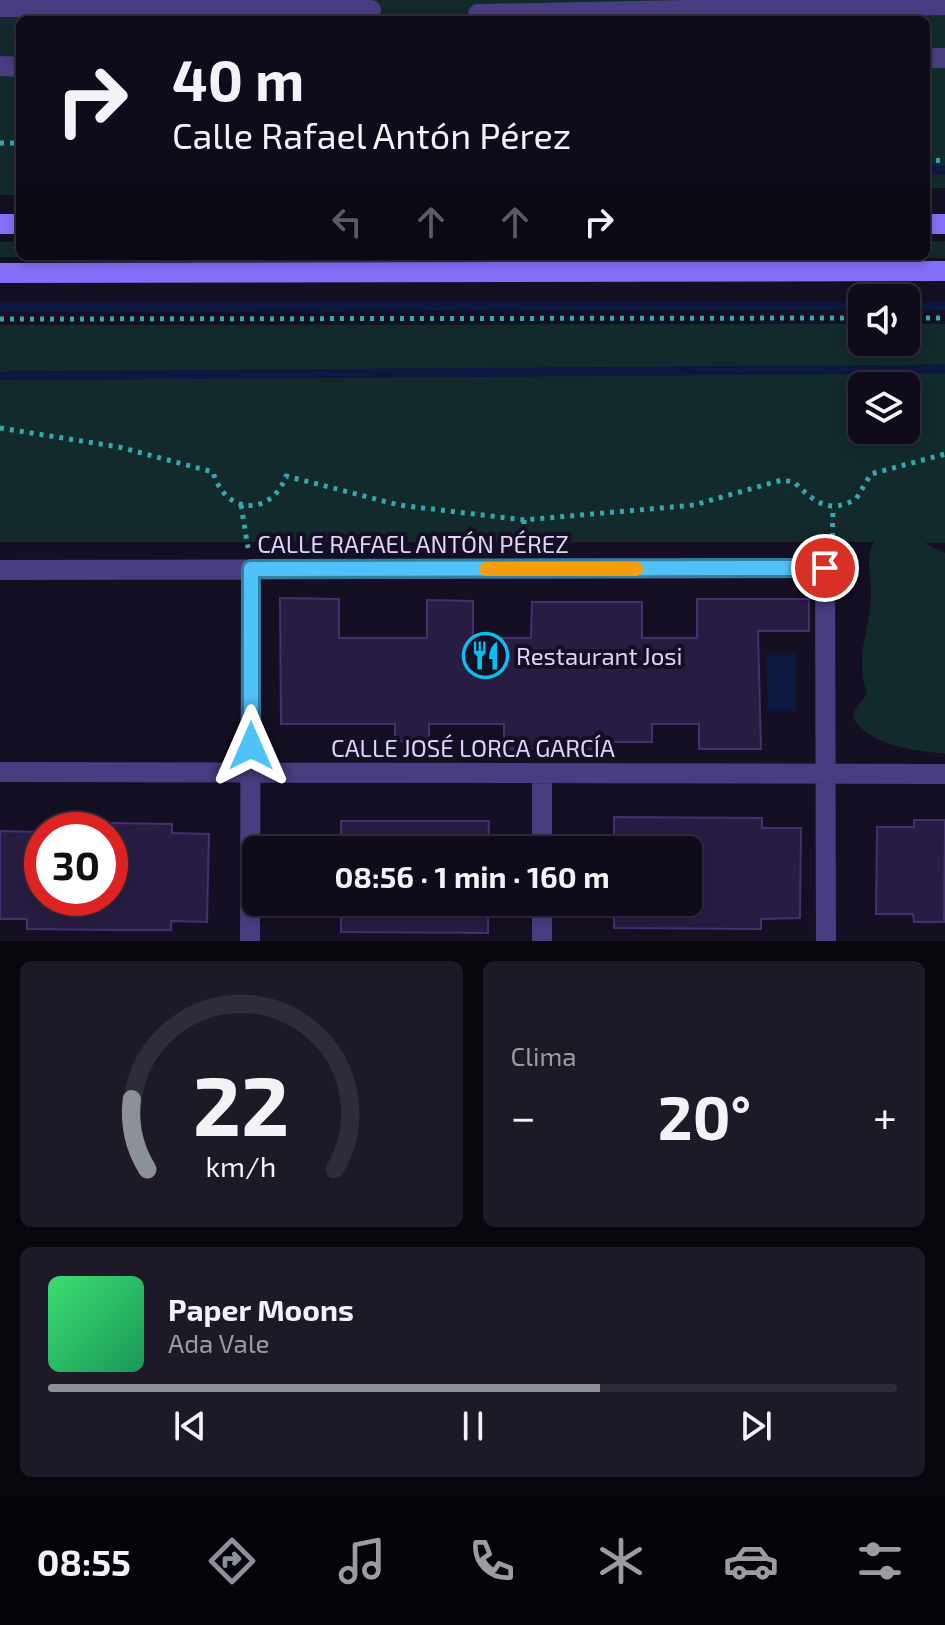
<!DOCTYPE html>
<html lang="es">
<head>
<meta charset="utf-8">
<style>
  body { margin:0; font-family:"Exo 2",sans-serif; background:#1e1927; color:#f1f3f6; height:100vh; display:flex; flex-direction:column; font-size:30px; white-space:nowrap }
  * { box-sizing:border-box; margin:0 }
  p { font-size:26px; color:#9c9ba2 }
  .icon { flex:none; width:44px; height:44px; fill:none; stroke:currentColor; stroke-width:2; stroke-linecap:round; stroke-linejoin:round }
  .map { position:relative; height:941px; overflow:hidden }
  .side { display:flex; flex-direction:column; gap:20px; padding:20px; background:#09060e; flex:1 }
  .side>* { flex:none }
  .hud { position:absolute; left:16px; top:16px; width:914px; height:244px; border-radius:12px; box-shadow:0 4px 12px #0003,0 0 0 2px #302b39; background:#100b1a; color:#f1f3f6; overflow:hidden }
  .controls { position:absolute; left:848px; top:284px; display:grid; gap:16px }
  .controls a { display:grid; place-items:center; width:72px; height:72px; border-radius:12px; background:#100b1a; box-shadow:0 4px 12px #0003,0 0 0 2px #302b39; font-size:40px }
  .speed { position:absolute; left:24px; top:812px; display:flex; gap:16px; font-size:40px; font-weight:700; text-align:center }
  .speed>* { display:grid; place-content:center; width:104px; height:104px; border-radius:50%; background:#100b1a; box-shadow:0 4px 12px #0003,0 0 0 2px #302b39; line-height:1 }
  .speed .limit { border:12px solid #d22; background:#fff; color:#111 }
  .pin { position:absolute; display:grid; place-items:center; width:68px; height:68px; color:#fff; margin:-34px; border:4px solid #fff; border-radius:50%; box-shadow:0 2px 8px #0007 }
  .me { position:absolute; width:88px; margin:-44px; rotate:0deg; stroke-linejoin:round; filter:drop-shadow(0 0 6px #0008) }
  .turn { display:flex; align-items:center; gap:28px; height:168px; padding:0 24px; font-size:36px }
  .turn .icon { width:104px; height:104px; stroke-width:2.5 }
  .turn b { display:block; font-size:56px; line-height:68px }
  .lanes { display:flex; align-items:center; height:76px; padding:0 24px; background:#0003; justify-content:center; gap:40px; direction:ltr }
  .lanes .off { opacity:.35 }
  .big { font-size:60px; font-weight:700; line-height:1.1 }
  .side .card { flex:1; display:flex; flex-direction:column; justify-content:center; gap:12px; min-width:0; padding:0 28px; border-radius:12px; background:#1e1927 }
  .side .dial { align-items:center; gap:0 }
  .dial svg { height:208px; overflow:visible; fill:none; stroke:#302b39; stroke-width:7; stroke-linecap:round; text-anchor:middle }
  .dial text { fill:#f1f3f6; stroke:none }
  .song { display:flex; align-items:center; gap:24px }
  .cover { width:96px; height:96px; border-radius:12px; background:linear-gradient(135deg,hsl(140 70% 55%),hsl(150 70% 35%)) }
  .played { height:8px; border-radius:4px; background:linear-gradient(90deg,#8c9099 65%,#302b39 65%) }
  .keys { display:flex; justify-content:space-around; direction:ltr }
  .heat { display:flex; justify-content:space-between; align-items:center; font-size:44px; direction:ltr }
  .side .tiles { flex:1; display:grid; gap:20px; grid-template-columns:1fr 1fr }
  .card:last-child { grid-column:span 2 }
  .trip { position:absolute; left:242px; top:836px; width:460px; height:80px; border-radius:12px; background:#100b1a; box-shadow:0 4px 12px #0003,0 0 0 2px #302b39; font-weight:700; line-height:80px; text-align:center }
  .tab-bar { display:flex; height:128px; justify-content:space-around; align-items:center; background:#06040a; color:#9c9ba2 }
  .tab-bar .icon { width:56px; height:56px }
  .tab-bar .current { color:#8c9099 }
  .tab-bar b { font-size:36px; color:#f1f3f6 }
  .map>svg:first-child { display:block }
  .green { fill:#132a2d; fill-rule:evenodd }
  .water { fill:#0c183f }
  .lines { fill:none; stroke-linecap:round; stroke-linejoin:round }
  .stream { stroke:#0c183f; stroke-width:9 }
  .building { fill:#291c43; stroke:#44306e; stroke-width:2 }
  .path { stroke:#35a7b0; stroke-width:5; stroke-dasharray:4 6; stroke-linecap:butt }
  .street { stroke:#483d80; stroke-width:20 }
  .secondary { stroke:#846ff8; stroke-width:20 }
  .route-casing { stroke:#337fa1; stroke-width:20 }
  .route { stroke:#4fc3f7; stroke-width:14 }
  .slow { stroke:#f59e0b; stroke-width:14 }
  .labels { text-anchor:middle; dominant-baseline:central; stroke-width:8; stroke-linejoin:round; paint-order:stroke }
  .street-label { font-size:24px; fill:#ded4fd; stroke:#150f23 }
  .poi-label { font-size:24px; fill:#ded4fd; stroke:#150f23; text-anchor:start }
</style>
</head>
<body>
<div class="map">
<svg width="945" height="941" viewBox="0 0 945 941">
  <rect width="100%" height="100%" fill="#150f23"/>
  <path class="green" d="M0,0H945V188H926V20H20V195H0Z
    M926,241H945V258L0,257V242H20V256H926Z
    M862,324V342H906V324H945V543H925L945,553V754C915,750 871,747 853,718L855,710L867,694C854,651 870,636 871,596C872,575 864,561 874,542H0V325ZM906,386V430H862V386Z"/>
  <path class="water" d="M767,653H796V711H767Z"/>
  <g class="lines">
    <path class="stream" d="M926,170H945
      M906,306H945
      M0,307L862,306
      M0,376L945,369"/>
  </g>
  <path class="building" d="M280,598L339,599V638H427V600L473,601V638H531L532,602H642V638H697V599H809V631H758L761,749H699V724H652V742H613V749H504V724H429V742L395,741V724H281Z
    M614,817L762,818V828H801L800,918L761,919V929L614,928V902H688V850H614Z
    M914,820H945L944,922H914L913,914H876L877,827H914Z
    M341,821H489L488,850H341Z
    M110,823L172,824V833L209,834L207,922L171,921V930H115L27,929V919H0V831L42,832V898H110Z
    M341,902H488V933L341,932Z"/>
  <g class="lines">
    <path class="path" d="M0,143H20
      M926,161L945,160
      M906,318H945
      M0,319L862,318
      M0,428L119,447L213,472C225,515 271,517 286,476L399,505L524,520L694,505L782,480L794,482C814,501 828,515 856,499L871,474L945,454
      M241,505L248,548
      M524,520V547
      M832,547L833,508"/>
    <path class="street" d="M0,7L371,10
      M478,14L945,5
      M926,58H945
      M0,66L20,67
      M0,570L825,568L826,941
      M0,772L945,774
      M542,850V773
      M542,902V941
      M250,941L251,569"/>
    <path class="secondary" d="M0,224H20
      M926,224H945
      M0,273L945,271"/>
  </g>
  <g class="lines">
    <defs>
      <path id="route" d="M251,746V569L825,568"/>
    </defs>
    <use href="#route" class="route-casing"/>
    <use href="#route" class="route"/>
    <path class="slow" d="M486,569H636"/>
  </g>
  <defs>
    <symbol id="restaurant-ring" viewBox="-11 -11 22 22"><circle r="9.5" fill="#150f23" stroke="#0cbdf1" stroke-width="1.5"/><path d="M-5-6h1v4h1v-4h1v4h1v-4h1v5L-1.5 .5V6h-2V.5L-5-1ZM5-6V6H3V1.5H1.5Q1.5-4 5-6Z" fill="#0cbdf1"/></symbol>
  </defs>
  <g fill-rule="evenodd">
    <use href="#restaurant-ring" x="460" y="630" width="51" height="51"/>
  </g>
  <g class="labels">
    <g class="street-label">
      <text x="413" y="543">CALLE RAFAEL ANTÓN PÉREZ</text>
      <text x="473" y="747">CALLE JOSÉ LORCA GARCÍA</text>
    </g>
    <g class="poi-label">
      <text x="516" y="655">Restaurant Josi</text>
    </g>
  </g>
</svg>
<div class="controls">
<a><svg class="icon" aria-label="sound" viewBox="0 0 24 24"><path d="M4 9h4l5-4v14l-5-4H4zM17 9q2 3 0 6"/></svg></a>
<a><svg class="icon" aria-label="layers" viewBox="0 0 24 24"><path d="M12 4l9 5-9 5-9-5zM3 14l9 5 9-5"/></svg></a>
</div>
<div class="speed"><div class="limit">30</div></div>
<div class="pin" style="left:825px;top:568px;background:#d93025"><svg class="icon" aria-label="arrive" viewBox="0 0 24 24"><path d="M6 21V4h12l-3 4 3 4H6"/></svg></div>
<svg class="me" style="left:251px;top:746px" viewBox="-20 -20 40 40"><path d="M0-17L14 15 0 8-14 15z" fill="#4fc3f7" stroke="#fff" stroke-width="4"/></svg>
<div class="trip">08:56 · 1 min · 160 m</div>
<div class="hud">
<div class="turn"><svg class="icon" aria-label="right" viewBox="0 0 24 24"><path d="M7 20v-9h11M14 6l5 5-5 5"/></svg><div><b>40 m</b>Calle Rafael Antón Pérez</div></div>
<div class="lanes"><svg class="icon off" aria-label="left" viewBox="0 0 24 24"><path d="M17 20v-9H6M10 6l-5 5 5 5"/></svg><svg class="icon off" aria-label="ahead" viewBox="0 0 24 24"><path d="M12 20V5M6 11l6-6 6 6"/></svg><svg class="icon off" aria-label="ahead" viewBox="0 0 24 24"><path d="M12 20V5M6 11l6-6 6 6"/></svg><svg class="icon" aria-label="right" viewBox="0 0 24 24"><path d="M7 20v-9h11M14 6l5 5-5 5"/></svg></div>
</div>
</div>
<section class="side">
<div class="tiles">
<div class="card dial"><svg viewBox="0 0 100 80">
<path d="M14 69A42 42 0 1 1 86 69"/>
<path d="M14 69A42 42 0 0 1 8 42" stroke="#8c9099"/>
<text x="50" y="56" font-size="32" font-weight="700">22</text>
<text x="50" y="72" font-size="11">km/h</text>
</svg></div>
<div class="card"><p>Clima</p>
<div class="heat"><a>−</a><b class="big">20°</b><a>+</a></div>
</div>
<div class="card">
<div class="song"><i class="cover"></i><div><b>Paper Moons</b><p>Ada Vale</p></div></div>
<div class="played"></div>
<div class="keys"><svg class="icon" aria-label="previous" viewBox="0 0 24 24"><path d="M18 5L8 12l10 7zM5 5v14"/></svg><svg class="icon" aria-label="pause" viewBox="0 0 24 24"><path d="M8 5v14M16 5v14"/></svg><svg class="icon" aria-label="next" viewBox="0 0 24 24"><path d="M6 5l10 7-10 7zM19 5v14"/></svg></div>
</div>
</div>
</section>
<nav class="tab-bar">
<b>08:55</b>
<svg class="icon current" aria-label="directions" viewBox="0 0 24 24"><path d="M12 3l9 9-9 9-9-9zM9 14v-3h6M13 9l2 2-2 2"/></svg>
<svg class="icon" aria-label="music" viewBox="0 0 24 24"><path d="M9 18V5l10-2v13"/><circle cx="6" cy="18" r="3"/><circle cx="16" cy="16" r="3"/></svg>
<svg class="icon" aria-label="phone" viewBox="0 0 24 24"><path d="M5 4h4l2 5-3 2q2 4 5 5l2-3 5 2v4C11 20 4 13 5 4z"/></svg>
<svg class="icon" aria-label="climate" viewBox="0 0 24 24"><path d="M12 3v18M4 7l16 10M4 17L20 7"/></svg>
<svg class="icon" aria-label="car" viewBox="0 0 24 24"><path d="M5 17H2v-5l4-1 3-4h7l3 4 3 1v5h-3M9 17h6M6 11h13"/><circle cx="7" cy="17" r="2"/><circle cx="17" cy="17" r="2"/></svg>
<svg class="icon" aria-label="filters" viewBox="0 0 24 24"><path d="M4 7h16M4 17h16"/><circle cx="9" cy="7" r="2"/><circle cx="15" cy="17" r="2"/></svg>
</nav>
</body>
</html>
